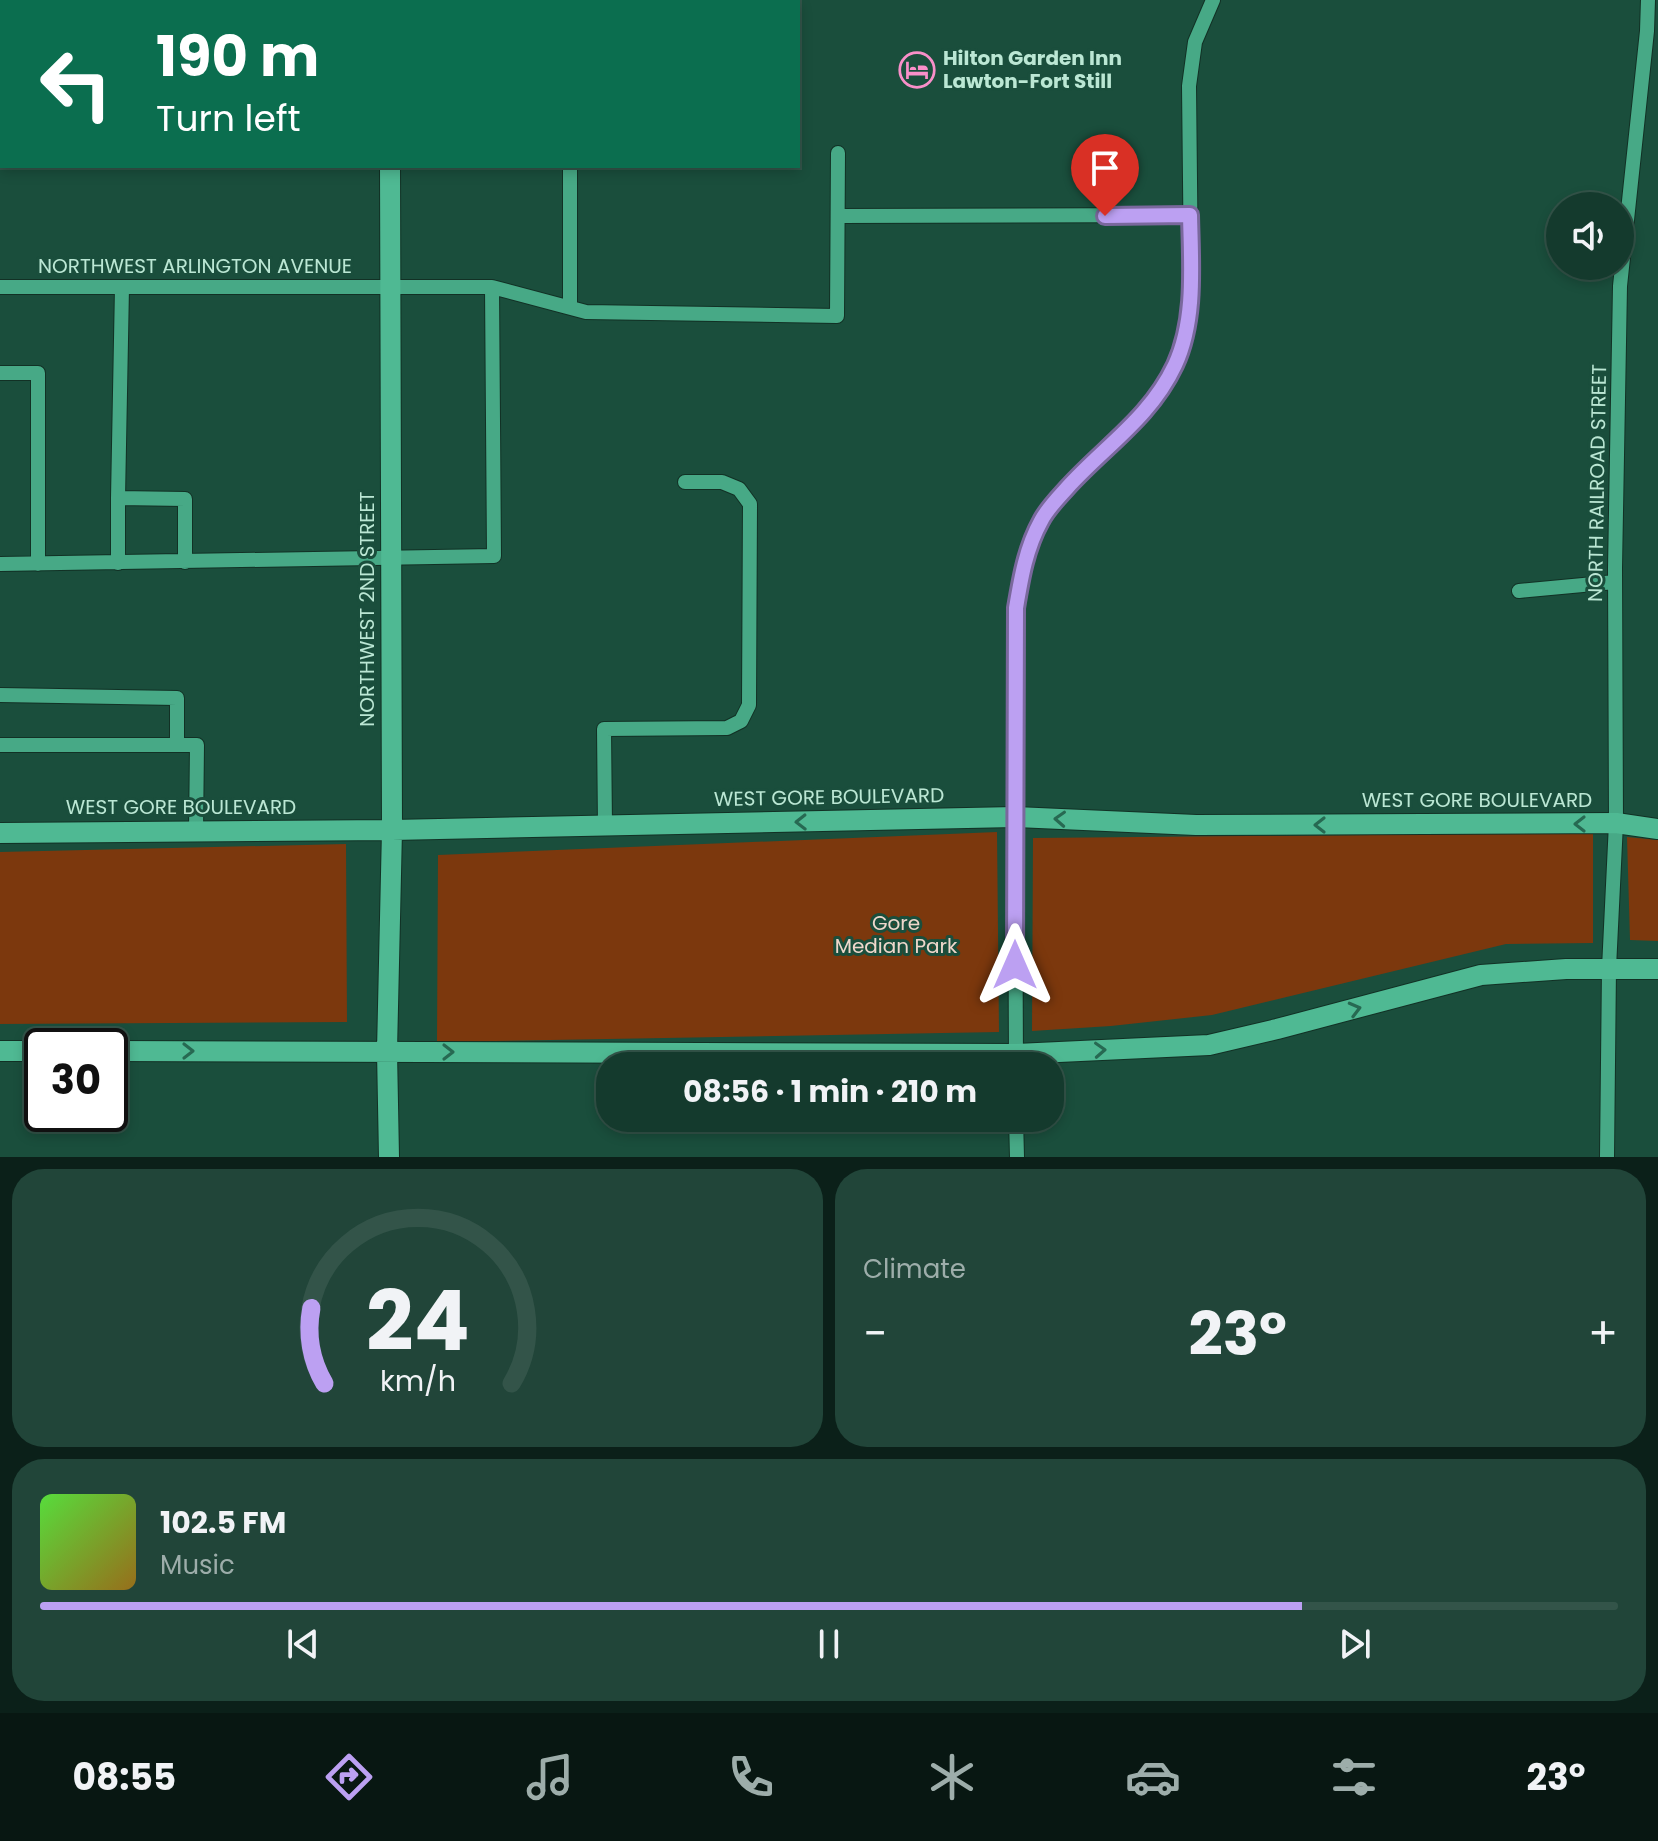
<!DOCTYPE html>
<html lang="en">
<head>
<meta charset="utf-8">
<style>
  body { margin:0; font-family:Poppins,sans-serif; background:#214539; color:#f1f3f6; height:100vh; display:flex; flex-direction:column; font-size:30px; white-space:nowrap }
  * { box-sizing:border-box; margin:0 }
  p { font-size:26px; color:#9dadaa }
  .icon { flex:none; width:44px; height:44px; fill:none; stroke:currentColor; stroke-width:2; stroke-linecap:round; stroke-linejoin:round }
  .map { position:relative; height:1157px; overflow:hidden }
  .side { display:flex; flex-direction:column; gap:12px; padding:12px; background:#0b2019; flex:1 }
  .side>* { flex:none }
  .guide { position:absolute; left:0px; top:0px; width:800px; height:168px; box-shadow:0 4px 12px #0003,0 0 0 2px #335449; background:#0b6e4f; color:#fff; overflow:hidden }
  .tools { position:absolute; left:1546px; top:192px; display:grid; gap:16px }
  .tools a { display:grid; place-items:center; width:88px; height:88px; border-radius:50%; background:#143a2d; box-shadow:0 4px 12px #0003,0 0 0 2px #335449; font-size:40px }
  .speed { position:absolute; left:24px; top:1028px; display:flex; gap:16px; font-size:40px; font-weight:700; text-align:center }
  .speed>* { display:grid; place-content:center; width:104px; height:104px; border-radius:50%; background:#143a2d; box-shadow:0 4px 12px #0003,0 0 0 2px #335449; line-height:1 }
  .speed .limit { border:4px solid #111; border-radius:12px; background:#fff; color:#111 }
  .pin { position:absolute; display:grid; place-items:center; width:68px; height:68px; color:#fff; margin:-82px -34px; border-radius:50% 50% 50% 0; rotate:-45deg; box-shadow:0 0 8px #0007 }
  .pin .icon { rotate:45deg }
  .me { position:absolute; width:88px; margin:-44px; rotate:0deg; stroke-linejoin:round; filter:drop-shadow(0 0 6px #0008) }
  .turn { display:flex; align-items:center; gap:28px; height:168px; padding:0 24px; font-size:36px }
  .turn .icon { width:104px; height:104px; stroke-width:2.5 }
  .turn b { display:block; font-size:56px; line-height:68px }
  .big { font-size:60px; font-weight:700; line-height:1.1 }
  .side .widget { flex:1; display:flex; flex-direction:column; justify-content:center; gap:12px; min-width:0; padding:0 28px; border-radius:32px; background:#214539 }
  .side .dial { align-items:center; gap:0 }
  .dial svg { height:208px; overflow:visible; fill:none; stroke:#335449; stroke-width:7; stroke-linecap:round; text-anchor:middle }
  .dial text { fill:#f1f3f6; stroke:none }
  .song { display:flex; align-items:center; gap:24px }
  .cover { width:96px; height:96px; border-radius:12px; background:linear-gradient(135deg,hsl(110 70% 55%),hsl(40 70% 35%)) }
  .played { height:8px; border-radius:4px; background:linear-gradient(90deg,#bca0f2 80%,#335449 80%) }
  .keys { display:flex; justify-content:space-around; direction:ltr }
  .heat { display:flex; justify-content:space-between; align-items:center; font-size:44px; direction:ltr }
  .side .tiles { flex:1; display:grid; gap:12px; grid-template-columns:1fr 1fr }
  .widget:last-child { grid-column:span 2 }
  .trip { position:absolute; left:596px; top:1052px; width:468px; height:80px; border-radius:32px; background:#143a2d; box-shadow:0 4px 12px #0003,0 0 0 2px #335449; font-weight:700; line-height:80px; text-align:center }
  .menu { display:flex; height:128px; justify-content:space-around; align-items:center; background:#081712; color:#9dadaa }
  .menu .icon { width:56px; height:56px }
  .menu .on { color:#bca0f2 }
  .menu b { font-size:36px; color:#f1f3f6 }
  .map>svg:first-child { display:block }
  .green { fill:#7c380d }
  .lines { fill:none; stroke-linecap:round; stroke-linejoin:round }
  .minor-casing { stroke:#123125; stroke-width:16 }
  .major-casing { stroke:#123125; stroke-width:22 }
  .minor { stroke:#47a986; stroke-width:14 }
  .major { stroke:#4fb993; stroke-width:20 }
  .oneway { stroke:#276952 }
  .route-casing { stroke:#7a689d; stroke-width:20 }
  .route { stroke:#bca0f2; stroke-width:14 }
  .labels { text-anchor:middle; dominant-baseline:central; stroke-width:6; stroke-linejoin:round; paint-order:stroke }
  .poi-label { font-size:20px; font-weight:bold; fill:#bbe7d4; stroke:#1a4e3c; text-anchor:start }
  .street-label { font-size:20px; fill:#bbe7d4; stroke:#1a4e3c }
  .park-label { font-size:20px; fill:#efd7cb; stroke:#1a4e3c }
</style>
</head>
<body>
<div class="map">
<svg width="1658" height="1157" viewBox="0 0 1658 1157">
  <rect width="100%" height="100%" fill="#1a4e3c"/>
  <path class="green" d="M997,832L999,1032L437,1042L438,855Z
    M1593,833V943L1506,944L1212,1015L1111,1026L1032,1031L1033,838Z
    M1627,837L1658,840V941L1630,940Z
    M346,844L347,1022L0,1024V852Z"/>
  <g class="lines">
    <defs>
      <path id="minor" d="M572,0V2
        M0,15H2
        M570,166V307
        M839,216L1190,215
        M0,287H492L586,312L837,316L838,153
        M122,287L118,498L185,499V562
        M0,373H38V564
        M118,563V498
        M0,564L494,556L492,287
        M1519,591L1615,582
        M0,695L177,698V745H0
        M177,745H197L196,832
        M605,826L604,729L727,728L741,721L749,705L750,504L739,489L722,482H685
        M1016,1066L1015,817L1016,608L1025,558L1041,519L1083,471L1132,427L1157,397L1176,364L1187,329L1191,274L1189,86L1195,42L1213,0
        M1016,1118L1017,1157
        M1607,1157L1609,968L1616,823L1615,568L1620,286L1647,31L1648,0"/>
      <path id="major" d="M390,0V2
        M0,833L392,830L1015,817L1196,825L1616,823L1658,829
        M0,1051H42
        M110,1051L1016,1054L1209,1045L1277,1029L1481,975L1566,969H1658
        M389,1157L387,1051L392,830L390,166"/>
    </defs>
    <use href="#minor" class="minor-casing"/>
    <use href="#major" class="major-casing"/>
    <use href="#minor" class="minor"/>
    <use href="#major" class="major"/>
  </g>
  <defs><path id="oneway-chevron" d="M-2-3.5L2.5 0L-2 3.5" fill="none" stroke-width="1.6" stroke-linecap="round" stroke-linejoin="round" transform="scale(2)"/></defs>
  <g class="oneway">
    <use href="#oneway-chevron" transform="translate(1060 819) rotate(-177)"/>
    <use href="#oneway-chevron" transform="translate(801 822) rotate(179)"/>
    <use href="#oneway-chevron" transform="translate(1580 824) rotate(180)"/>
    <use href="#oneway-chevron" transform="translate(1320 825) rotate(180)"/>
    <use href="#oneway-chevron" transform="translate(1355 1009) rotate(-15)"/>
    <use href="#oneway-chevron" transform="translate(1100 1050) rotate(-3)"/>
    <use href="#oneway-chevron" transform="translate(188 1051)"/>
    <use href="#oneway-chevron" transform="translate(448 1052)"/>
  </g>
  <g class="lines">
    <defs>
      <path id="route" d="M1015,965L1016,608C1021,578 1026,548 1041,521C1047,509 1058,498 1067,488C1105,446 1150,418 1175,365C1196,320 1191,264 1190,215L1105,216"/>
    </defs>
    <use href="#route" class="route-casing"/>
    <use href="#route" class="route"/>
  </g>
  <defs>
    <symbol id="hotel-ring" viewBox="-11 -11 22 22"><circle r="9.5" fill="#1a4e3c" stroke="#f98fc9" stroke-width="1.5"/><path d="M-6-4.5h1.5V1H6V5H4.5V3h-9V5H-6ZM-4 0a1.8 1.8 0 1 1 3.6 0ZM.5 0V-2.5h3Q6-2.5 6 0Z" fill="#f98fc9"/></symbol>
  </defs>
  <g fill-rule="evenodd">
    <use href="#hotel-ring" x="897" y="50" width="40" height="40"/>
  </g>
  <g class="labels">
    <g class="poi-label">
      <text x="943" y="58">Hilton Garden Inn<tspan x="943" dy="23">Lawton-Fort Still</tspan></text>
    </g>
    <g class="street-label">
      <text x="195" y="266">NORTHWEST ARLINGTON AVENUE</text>
      <text transform="translate(1597 483) rotate(-89)">NORTH RAILROAD STREET</text>
      <text transform="translate(367 609) rotate(-90)">NORTHWEST 2ND STREET</text>
      <text transform="translate(829 797) rotate(-1)">WEST GORE BOULEVARD</text>
      <text x="1477" y="800">WEST GORE BOULEVARD</text>
      <text x="181" y="807">WEST GORE BOULEVARD</text>
    </g>
    <g class="park-label">
      <text x="896" y="923">Gore<tspan x="896" dy="23">Median Park</tspan></text>
    </g>
  </g>
</svg>
<div class="tools">
<a><svg class="icon" aria-label="sound" viewBox="0 0 24 24"><path d="M4 9h4l5-4v14l-5-4H4zM17 9q2 3 0 6"/></svg></a>
</div>
<div class="speed"><div class="limit">30</div></div>
<div class="pin" style="left:1105px;top:216px;background:#d93025"><svg class="icon" aria-label="arrive" viewBox="0 0 24 24"><path d="M6 21V4h12l-3 4 3 4H6"/></svg></div>
<svg class="me" style="left:1015px;top:965px" viewBox="-20 -20 40 40"><path d="M0-17L14 15 0 8-14 15z" fill="#bca0f2" stroke="#fff" stroke-width="4"/></svg>
<div class="trip">08:56 · 1 min · 210 m</div>
<div class="guide">
<div class="turn"><svg class="icon" aria-label="left" viewBox="0 0 24 24"><path d="M17 20v-9H6M10 6l-5 5 5 5"/></svg><div><b>190 m</b>Turn left</div></div>
</div>
</div>
<section class="side">
<div class="tiles">
<div class="widget dial"><svg viewBox="0 0 100 80">
<path d="M14 69A42 42 0 1 1 86 69"/>
<path d="M14 69A42 42 0 0 1 9 40" stroke="#bca0f2"/>
<text x="50" y="56" font-size="32" font-weight="700">24</text>
<text x="50" y="72" font-size="11">km/h</text>
</svg></div>
<div class="widget"><p>Climate</p>
<div class="heat"><a>−</a><b class="big">23°</b><a>+</a></div>
</div>
<div class="widget">
<div class="song"><i class="cover"></i><div><b>102.5 FM</b><p>Music</p></div></div>
<div class="played"></div>
<div class="keys"><svg class="icon" aria-label="previous" viewBox="0 0 24 24"><path d="M18 5L8 12l10 7zM5 5v14"/></svg><svg class="icon" aria-label="pause" viewBox="0 0 24 24"><path d="M8 5v14M16 5v14"/></svg><svg class="icon" aria-label="next" viewBox="0 0 24 24"><path d="M6 5l10 7-10 7zM19 5v14"/></svg></div>
</div>
</div>
</section>
<nav class="menu">
<b>08:55</b>
<svg class="icon on" aria-label="directions" viewBox="0 0 24 24"><path d="M12 3l9 9-9 9-9-9zM9 14v-3h6M13 9l2 2-2 2"/></svg>
<svg class="icon" aria-label="music" viewBox="0 0 24 24"><path d="M9 18V5l10-2v13"/><circle cx="6" cy="18" r="3"/><circle cx="16" cy="16" r="3"/></svg>
<svg class="icon" aria-label="phone" viewBox="0 0 24 24"><path d="M5 4h4l2 5-3 2q2 4 5 5l2-3 5 2v4C11 20 4 13 5 4z"/></svg>
<svg class="icon" aria-label="climate" viewBox="0 0 24 24"><path d="M12 3v18M4 7l16 10M4 17L20 7"/></svg>
<svg class="icon" aria-label="car" viewBox="0 0 24 24"><path d="M5 17H2v-5l4-1 3-4h7l3 4 3 1v5h-3M9 17h6M6 11h13"/><circle cx="7" cy="17" r="2"/><circle cx="17" cy="17" r="2"/></svg>
<svg class="icon" aria-label="filters" viewBox="0 0 24 24"><path d="M4 7h16M4 17h16"/><circle cx="9" cy="7" r="2"/><circle cx="15" cy="17" r="2"/></svg>
<b>23°</b>
</nav>
</body>
</html>
